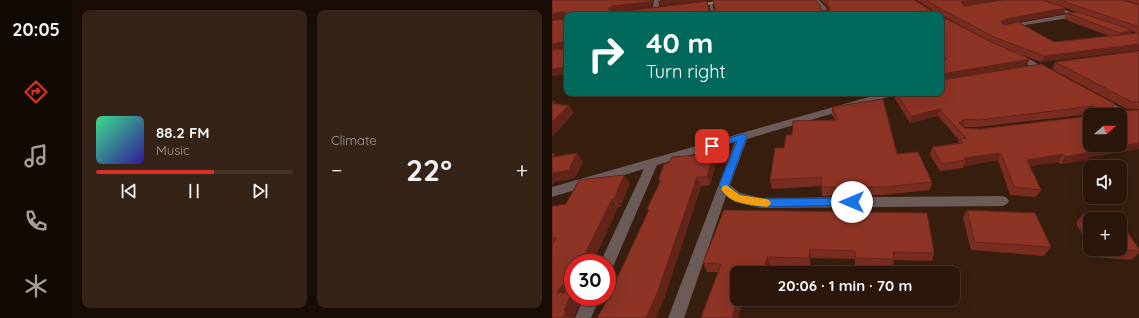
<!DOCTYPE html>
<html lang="en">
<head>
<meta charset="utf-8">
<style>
  body { margin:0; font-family:Quicksand,sans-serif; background:#362318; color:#f1f3f6; height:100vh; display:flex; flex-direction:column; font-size:15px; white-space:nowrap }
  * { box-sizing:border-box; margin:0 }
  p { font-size:13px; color:#a59f9c }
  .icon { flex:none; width:22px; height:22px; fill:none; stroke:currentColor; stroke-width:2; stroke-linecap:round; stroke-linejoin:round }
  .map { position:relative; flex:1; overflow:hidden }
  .sheet { display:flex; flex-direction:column; gap:10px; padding:10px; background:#170c06; width:480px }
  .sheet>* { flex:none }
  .guide { position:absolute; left:12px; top:12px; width:380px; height:84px; border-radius:8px; box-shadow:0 4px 16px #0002,0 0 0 1px #46352b; background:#00695c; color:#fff; overflow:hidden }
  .needle { width:26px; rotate:69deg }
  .fabs { position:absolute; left:531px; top:108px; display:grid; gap:8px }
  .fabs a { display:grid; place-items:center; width:44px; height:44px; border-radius:8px; background:#2a160a; box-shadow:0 4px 16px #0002,0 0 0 1px #46352b; font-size:20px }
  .speed { position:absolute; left:12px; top:254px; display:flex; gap:8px; font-size:20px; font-weight:700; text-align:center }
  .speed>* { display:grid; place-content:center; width:52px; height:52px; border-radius:50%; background:#2a160a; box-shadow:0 4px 16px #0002,0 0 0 1px #46352b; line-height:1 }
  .speed .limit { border:6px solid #d22; background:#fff; color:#111 }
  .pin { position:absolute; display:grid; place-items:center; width:34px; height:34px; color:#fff; margin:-17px; border-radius:8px; box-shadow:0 2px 6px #0006 }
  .me { position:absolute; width:44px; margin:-22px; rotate:270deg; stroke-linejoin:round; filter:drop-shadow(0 0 3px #0008) }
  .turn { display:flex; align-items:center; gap:14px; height:84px; padding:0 16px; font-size:18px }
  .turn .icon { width:52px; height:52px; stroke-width:2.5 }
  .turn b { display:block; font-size:28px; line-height:34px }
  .big { font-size:30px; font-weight:800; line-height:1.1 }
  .sheet .widget { flex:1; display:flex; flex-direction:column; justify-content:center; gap:6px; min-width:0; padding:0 14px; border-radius:8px; background:#362318 }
  .song { display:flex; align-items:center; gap:12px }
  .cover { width:48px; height:48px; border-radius:6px; background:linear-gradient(135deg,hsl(150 70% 55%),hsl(250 70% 35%)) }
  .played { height:4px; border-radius:2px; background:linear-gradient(90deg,#d93025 60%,#46352b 60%) }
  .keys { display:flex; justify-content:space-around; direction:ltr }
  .heat { display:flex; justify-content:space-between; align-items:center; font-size:22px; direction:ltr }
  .sheet .tiles { flex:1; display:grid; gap:10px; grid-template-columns:repeat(2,1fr) }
  .trip { position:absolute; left:178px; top:266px; width:230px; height:40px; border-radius:8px; background:#2a160a; box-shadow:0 4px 16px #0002,0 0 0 1px #46352b; font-weight:800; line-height:40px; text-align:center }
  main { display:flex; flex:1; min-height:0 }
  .tabs { display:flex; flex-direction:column; width:72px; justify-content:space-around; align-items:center; background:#110904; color:#a59f9c }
  .tabs .icon { width:28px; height:28px }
  .tabs .on { color:#d93025 }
  .tabs b { font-size:18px; color:#f1f3f6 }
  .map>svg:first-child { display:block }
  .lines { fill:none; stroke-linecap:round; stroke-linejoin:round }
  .service { fill:#6c5b59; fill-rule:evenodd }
  .minor { fill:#6c5b59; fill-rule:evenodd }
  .secondary { fill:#937975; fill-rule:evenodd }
  .wall { fill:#792d20; fill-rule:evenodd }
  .shaded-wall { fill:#63241a }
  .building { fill:#8d3425; stroke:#63241a; fill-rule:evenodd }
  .route { fill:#1a73e8; stroke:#114b97 }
  .slow { fill:#f59e0b }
</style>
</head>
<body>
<main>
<nav class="tabs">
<b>20:05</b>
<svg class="icon on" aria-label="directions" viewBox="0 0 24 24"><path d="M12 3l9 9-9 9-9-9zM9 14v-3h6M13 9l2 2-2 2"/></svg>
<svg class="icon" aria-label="music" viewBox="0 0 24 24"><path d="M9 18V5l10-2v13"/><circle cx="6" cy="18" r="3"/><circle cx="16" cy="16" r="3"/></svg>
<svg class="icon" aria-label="phone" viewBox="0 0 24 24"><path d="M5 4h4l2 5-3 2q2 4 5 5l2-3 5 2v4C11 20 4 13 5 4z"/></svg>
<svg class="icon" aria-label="climate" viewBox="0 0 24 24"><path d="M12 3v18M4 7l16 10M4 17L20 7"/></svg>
</nav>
<section class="sheet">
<div class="tiles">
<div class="widget">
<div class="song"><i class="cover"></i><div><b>88.2 FM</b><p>Music</p></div></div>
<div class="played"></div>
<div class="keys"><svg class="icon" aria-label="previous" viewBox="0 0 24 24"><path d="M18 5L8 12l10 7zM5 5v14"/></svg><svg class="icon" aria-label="pause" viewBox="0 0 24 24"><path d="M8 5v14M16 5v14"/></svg><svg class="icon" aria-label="next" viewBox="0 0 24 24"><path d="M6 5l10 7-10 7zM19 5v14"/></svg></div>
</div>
<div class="widget"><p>Climate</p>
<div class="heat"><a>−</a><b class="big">22°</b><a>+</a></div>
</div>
</div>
</section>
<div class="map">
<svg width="587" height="318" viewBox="0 0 587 318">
  <rect width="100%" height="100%" fill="#381e0e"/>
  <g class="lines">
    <path class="service" d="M157,2L160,3L163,15H159Z"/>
    <path class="minor" d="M102,0H108L106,10L103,12L100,10Z
      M261,0H267L274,7L277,15H271L269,8Z
      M479,0H487L535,18L532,20L523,17L454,28L453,27L456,25L516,14Z
      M460,52H466L499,72L495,74H492L460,56Z
      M331,93H344L343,95L195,139L178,185L188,193L209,198L451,196L455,198L457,201L455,204L451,206L209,208L183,202L174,196L132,318H116L183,142L105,165L60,269L55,271V263H48L92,169L0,197V187Z
      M549,97L576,112L578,114L576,116L568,117V115H556L558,113L563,112L546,102L545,100L546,98Z
      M32,297H48L39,318H23Z"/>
    <path class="secondary" d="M171,0H187L141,7L138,5Z"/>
  </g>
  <path class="wall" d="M0,0H101L99,7L66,11H277L275,6L269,0H362L380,11H382L365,0H448L430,3L514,8L511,14L452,24L502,42L557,36L512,19L515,13L525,12L492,0H570L587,5V50L489,62L441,43L389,15V16L475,65L394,80L563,104L560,109L573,111L587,110V149L537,157L535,160L509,164L506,162L478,166L489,190L484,197L458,195L446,160L412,166L411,168L388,171L378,155L380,147L406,143L407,140L386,116L358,123L343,99V93H389V15H15V74L0,76V20L12,19V18L0,19ZM580,31L585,33L578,34ZM538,114L540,115H568L428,129L412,128L411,127H425Z
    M571,0H587V4Z
    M587,51V109H575L500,69L503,62Z
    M280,107L345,154L380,182L378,190L331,195L270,196L269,186L220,189L218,180L232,148L240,135L283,120L280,115Z
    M164,163L158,185L149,186L112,299L52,306L96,211L95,209L108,183L106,180Z
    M78,183L68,207H66L41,262L20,292L21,297H26L29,300L22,317V318H0V206L14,204Z
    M172,210L382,253L380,261L342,260L340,267L303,266V259L259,258L258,266L218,265L216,273H185V299H191L186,318H149L166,272H155L151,263Z
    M415,210L499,247L492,256L419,250L411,218Z
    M531,214L538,219V249H587V253L579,260L542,257L524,223Z"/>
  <path class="shaded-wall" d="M98,0H101L99,7L63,12L59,15L56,9L60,6Z
    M115,0H159L108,6L106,1Z
    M421,0H448L408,7L409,2Z
    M514,8L511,14L452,25L449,22L454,19Z
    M12,12L15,18L0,19V14Z
    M580,30L576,37L565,39L568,33Z
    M11,42L15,49L0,50V44Z
    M587,44V50L489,62L492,56Z
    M478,59L475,65L389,80L390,74Z
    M15,67V74L0,76V69Z
    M9,104L13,109L17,105L22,113L0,137V122L8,105Z
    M388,109L386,116L358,123L359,116Z
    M413,119L411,126L407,123Z
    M587,143V149L537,157L535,160L509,164L513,157L538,150Z
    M25,153L31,162L23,178L3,182L0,185V173Z
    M449,153L446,160L412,166L413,160L412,158Z
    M161,154L164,163L158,185L155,177Z
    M511,154L506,162L471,167L475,160Z
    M72,175L78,183L68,207L62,199Z
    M145,177L149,186L112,299L104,318H94Z
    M60,199L66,207L41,262L40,263H26Z
    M258,249L259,258L258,266L257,258Z
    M215,257L218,265L216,273H213L212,270Z
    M194,268L196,273H193Z
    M21,270V291L14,300L5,293Z
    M20,292L21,293V297H26L29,300L22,317V318H10L12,310Z
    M185,299H191L186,318H180Z"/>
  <path class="building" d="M0,0H98L97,2L60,6L56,9L58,11H74L155,1L157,11H162L163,9L161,0H264L267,4L270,11L278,10L275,1L274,0H362L380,11H388L389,16L437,41L478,59L390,74V80L489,64L563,104L560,107V109H571L573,111L587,110V143L538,150L540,152L513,157L511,154L475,160L489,190L462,187L449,153L412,158L413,160L390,164L380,147L411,143L408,139L414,138L388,109L359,116L344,93H389V60L395,59L389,54V15H15V67L0,69V50L11,49L13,44L11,42L0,44V20L12,19L14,14L12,12L0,14ZM542,106L544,108L543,115H568V145H538V116L428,129L412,128L407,123L413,119L427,120Z
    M374,0H421L409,2L412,6L451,0H490L514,8L454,19L449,22L452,25L466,22L502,42L586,33H587V44L492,56L442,37L389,9Z
    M508,0H570L587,5V27Z
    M526,12L580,30L568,33L515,13Z
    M587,51V102H580L503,62Z
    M331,99L345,154L366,152L380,182L332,187H269L270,177L218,180L223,148H232L234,135H240L241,121L286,120L280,107Z
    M4,101L1,104H9L8,105H17L0,122V102Z
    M3,153L1,157L25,153L17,170L0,173V154Z
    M161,154L155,177H145L106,291L94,318H45L52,306L97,210L95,209L109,180H106L112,164L117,163L120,157Z
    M72,175L62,199H60L33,254L26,263H21V270L5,293L20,292L12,310L14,312L10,318H0V244L5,238L0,239V206L14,204L27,180Z
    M172,210L375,213L382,253L341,252L342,259L303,258V251L258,249L257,258L215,257L212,270L194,268L193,273H185V299L180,318H149L169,264L151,263Z
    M415,210L483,213L499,247L423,242Z
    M531,214L565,217L567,219H538V227Z
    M568,221L587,249V251L558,249H568Z"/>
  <path class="route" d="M191,134L195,136L177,185L179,189L189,195L209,199L300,198L303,200L305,202L303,205L209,207L183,201L172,194L167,185L185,141L160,148L156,146L157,144Z"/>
  <path class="slow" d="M174,185L188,195L214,199L217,200L219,203L217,206L214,207C197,204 179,205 169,189L171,186Z"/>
</svg>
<div class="fabs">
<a><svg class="needle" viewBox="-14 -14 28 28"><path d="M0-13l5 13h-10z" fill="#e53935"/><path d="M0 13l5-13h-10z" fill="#a59f9c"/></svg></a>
<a><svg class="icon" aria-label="sound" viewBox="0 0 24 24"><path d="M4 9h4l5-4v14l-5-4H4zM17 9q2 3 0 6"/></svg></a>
<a>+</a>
</div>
<div class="speed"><div class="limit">30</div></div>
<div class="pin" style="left:160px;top:146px;background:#d93025"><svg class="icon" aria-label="arrive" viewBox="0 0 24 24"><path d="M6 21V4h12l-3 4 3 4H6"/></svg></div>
<svg class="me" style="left:300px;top:202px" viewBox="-20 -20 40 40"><circle r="19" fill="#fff"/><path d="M0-13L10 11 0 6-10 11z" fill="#1a73e8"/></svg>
<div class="trip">20:06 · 1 min · 70 m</div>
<div class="guide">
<div class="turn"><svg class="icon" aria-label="right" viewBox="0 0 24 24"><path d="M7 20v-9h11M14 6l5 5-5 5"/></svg><div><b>40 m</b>Turn right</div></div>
</div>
</div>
</main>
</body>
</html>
